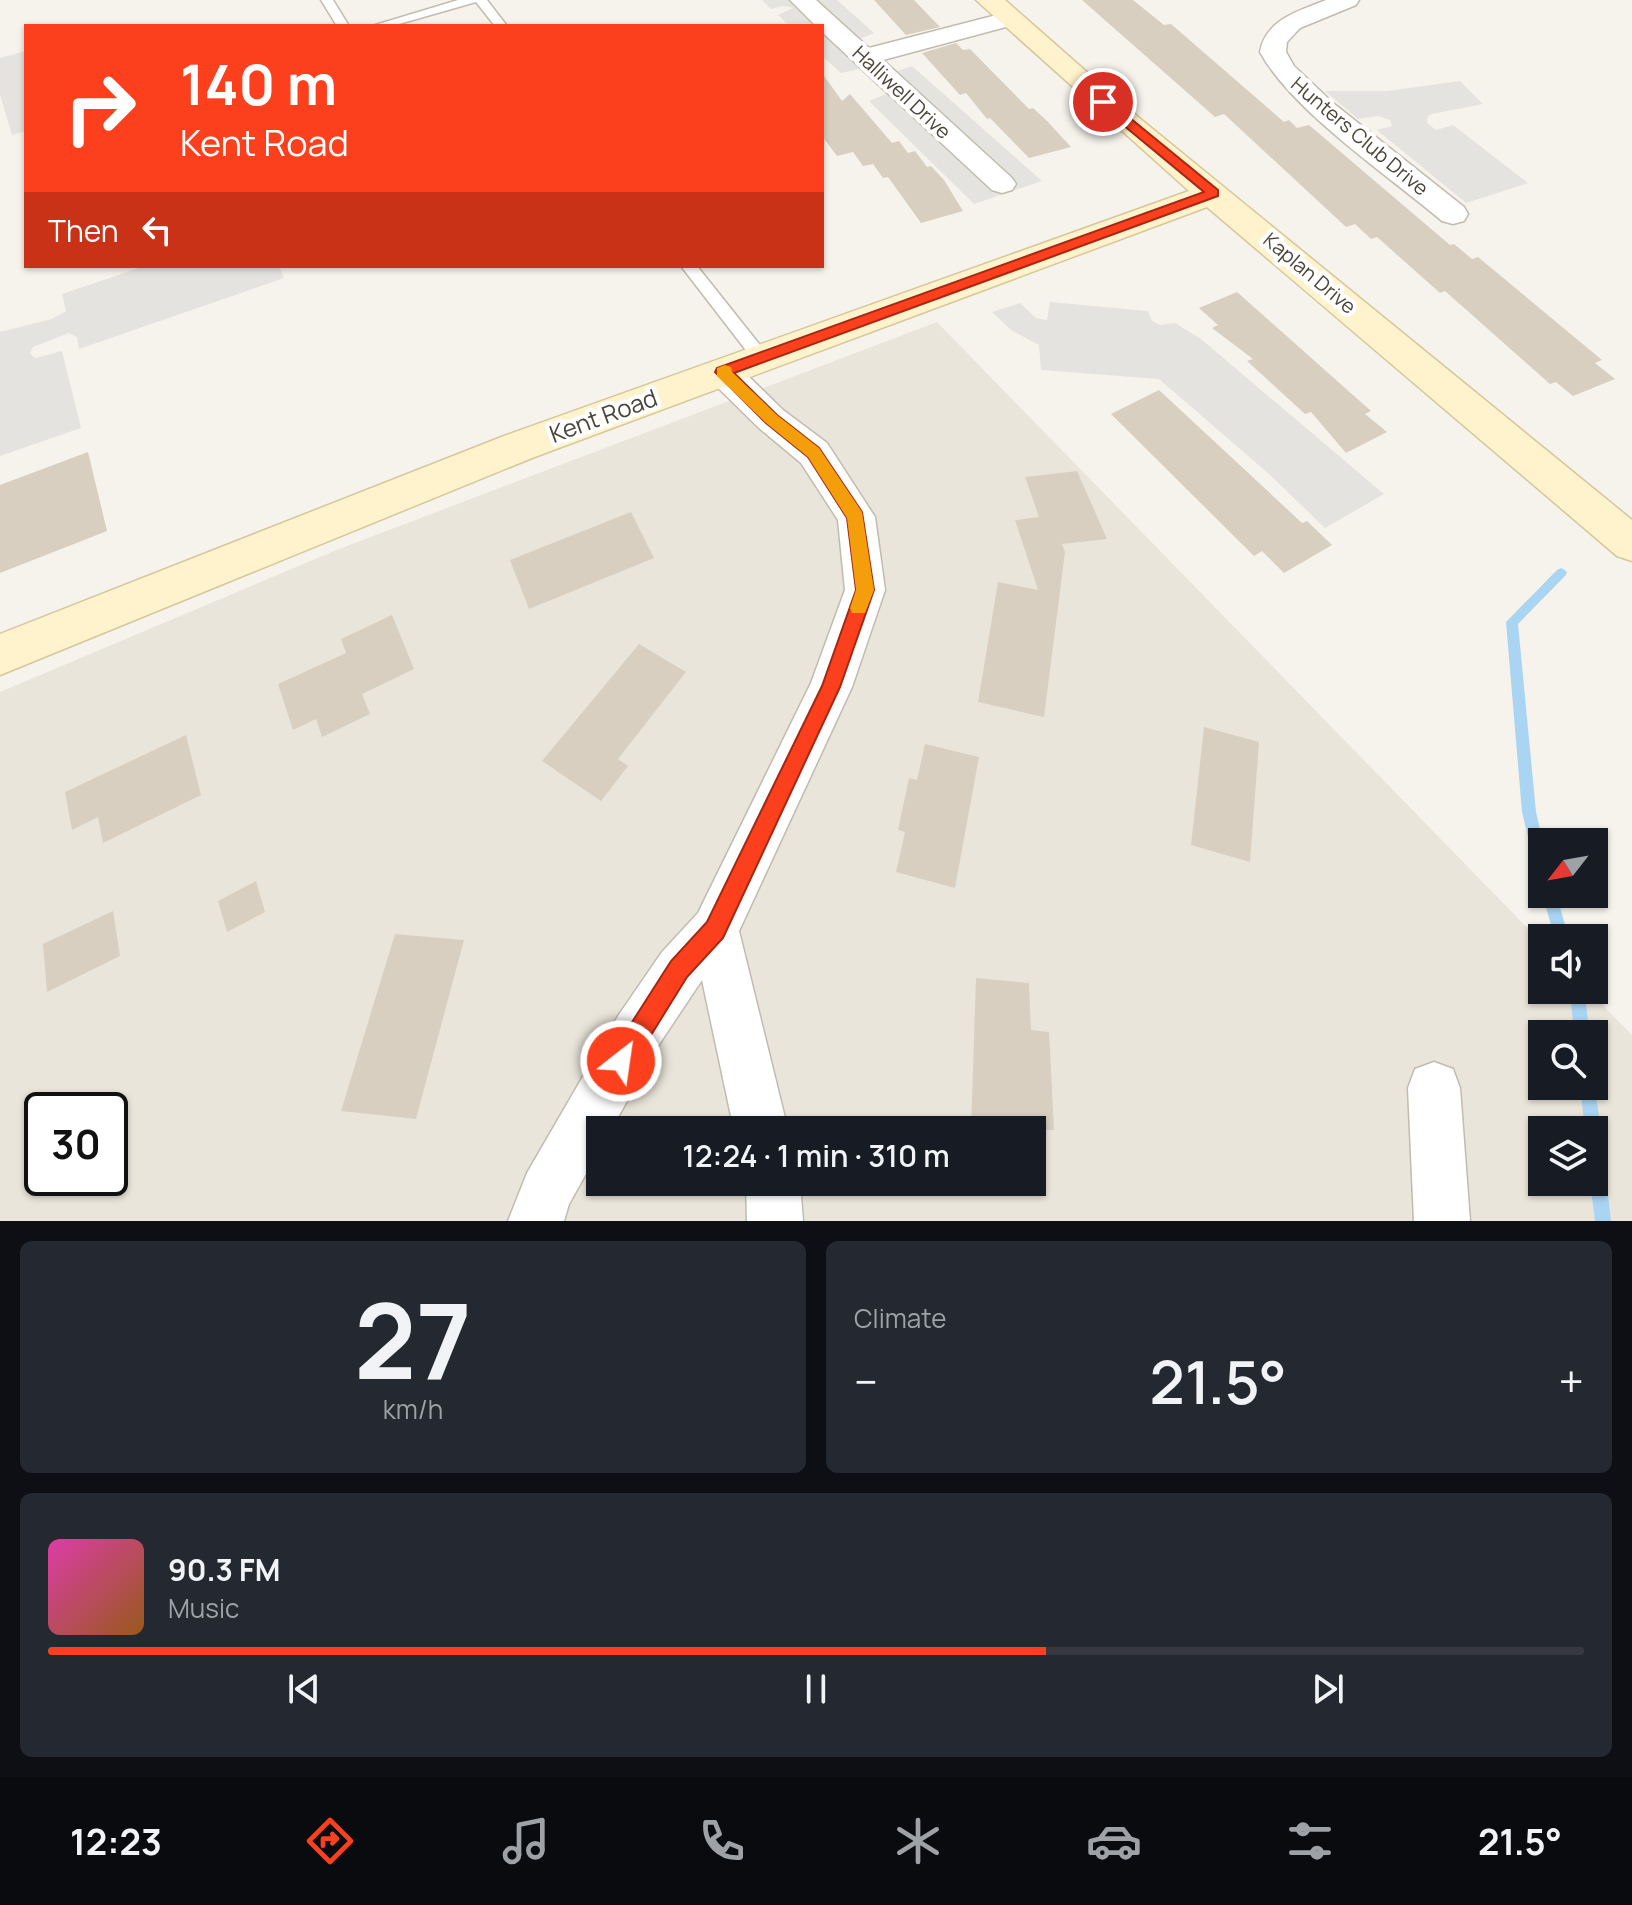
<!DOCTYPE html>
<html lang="en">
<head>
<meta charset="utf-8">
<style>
  body { margin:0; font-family:Manrope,sans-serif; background:#242831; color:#f1f3f6; height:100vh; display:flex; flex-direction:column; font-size:30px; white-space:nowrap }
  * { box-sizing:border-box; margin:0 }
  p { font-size:26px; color:#9ea1a6 }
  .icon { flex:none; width:44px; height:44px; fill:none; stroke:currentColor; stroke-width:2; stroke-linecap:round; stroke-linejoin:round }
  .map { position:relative; height:1221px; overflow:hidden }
  .details { display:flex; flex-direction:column; gap:20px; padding:20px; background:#0d0f14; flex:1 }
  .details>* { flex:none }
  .banner { position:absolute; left:24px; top:24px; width:800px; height:244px; border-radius:0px; box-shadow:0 2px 6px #0004; background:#fc3f1d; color:#fff; overflow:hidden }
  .needle { width:52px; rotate:239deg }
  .fabs { position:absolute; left:1528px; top:828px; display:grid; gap:16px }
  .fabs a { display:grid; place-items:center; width:80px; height:80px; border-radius:0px; background:#171b24; box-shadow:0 2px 6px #0004; font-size:40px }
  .speed { position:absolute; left:24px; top:1092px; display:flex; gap:16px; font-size:40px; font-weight:700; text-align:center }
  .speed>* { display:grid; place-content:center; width:104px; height:104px; border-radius:50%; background:#171b24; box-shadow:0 2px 6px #0004; line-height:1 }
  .speed .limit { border:4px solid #111; border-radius:12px; background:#fff; color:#111 }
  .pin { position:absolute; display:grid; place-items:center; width:68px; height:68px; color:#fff; margin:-34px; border:4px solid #fff; border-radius:50%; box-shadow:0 2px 8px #0007 }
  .me { position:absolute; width:88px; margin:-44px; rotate:30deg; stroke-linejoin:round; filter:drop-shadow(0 0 6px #0008) }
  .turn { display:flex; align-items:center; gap:28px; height:168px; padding:0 24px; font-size:36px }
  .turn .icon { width:104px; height:104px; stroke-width:2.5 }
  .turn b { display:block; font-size:56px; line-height:68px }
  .then { display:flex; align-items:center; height:76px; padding:0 24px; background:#0003; gap:16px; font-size:30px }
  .big { font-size:60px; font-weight:600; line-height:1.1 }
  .details .card { flex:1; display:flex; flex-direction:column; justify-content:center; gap:12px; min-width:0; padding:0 28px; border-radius:12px; background:#242831 }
  .details .dial { align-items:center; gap:0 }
  .dial b { font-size:104px; line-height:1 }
  .song { display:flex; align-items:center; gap:24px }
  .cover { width:96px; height:96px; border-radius:12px; background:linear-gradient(135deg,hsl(320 70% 55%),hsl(30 70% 35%)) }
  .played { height:8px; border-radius:4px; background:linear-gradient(90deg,#fc3f1d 65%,#363941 65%) }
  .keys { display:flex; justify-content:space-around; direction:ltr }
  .heat { display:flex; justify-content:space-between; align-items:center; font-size:44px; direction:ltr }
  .details .tiles { flex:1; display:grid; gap:20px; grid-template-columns:1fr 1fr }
  .card:last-child { grid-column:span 2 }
  .trip { position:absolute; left:586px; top:1116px; width:460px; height:80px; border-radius:0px; background:#171b24; box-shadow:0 2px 6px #0004; font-weight:600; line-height:80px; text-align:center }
  .tab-bar { display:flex; height:128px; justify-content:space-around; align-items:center; background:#090b0e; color:#9ea1a6 }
  .tab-bar .icon { width:56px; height:56px }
  .tab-bar .current { color:#fc3f1d }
  .tab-bar b { font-size:36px; color:#f1f3f6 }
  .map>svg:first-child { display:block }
  .residential { fill:#eae5da; fill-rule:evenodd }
  .parking { fill:#e5e3e0 }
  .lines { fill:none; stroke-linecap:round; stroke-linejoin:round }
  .stream { fill:#a9d4f2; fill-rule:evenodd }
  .building { fill:#d8cfc1 }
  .lane-casing { stroke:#c2bbae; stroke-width:3 }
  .street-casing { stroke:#c2bbae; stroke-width:3 }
  .secondary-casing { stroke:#d6c79b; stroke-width:3 }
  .lane { fill:#fff; fill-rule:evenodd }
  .street { fill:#fff; fill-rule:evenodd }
  .secondary { fill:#fff3cd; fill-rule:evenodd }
  .route { fill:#fc3f1d; stroke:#a42913; stroke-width:2 }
  .slow { fill:#f59e0b }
  .labels { text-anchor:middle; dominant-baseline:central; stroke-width:8; stroke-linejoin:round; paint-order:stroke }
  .far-street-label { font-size:20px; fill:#4b4439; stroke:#fff }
  .street-label { font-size:24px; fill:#4b4439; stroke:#fff }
</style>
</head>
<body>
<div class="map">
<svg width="1632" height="1221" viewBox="0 0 1632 1221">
  <rect width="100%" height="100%" fill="#f6f3ec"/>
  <path class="residential" d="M937,322L1542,943V990H1588L1632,1035V1221H0V692L339,549ZM1542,1034H1594V1086H1542ZM42,1110H110V1178H42ZM600,1130H1032V1182H600ZM1542,1130H1594V1182H1542Z"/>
  <path class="parking" d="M762,0H837L874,33L859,39L895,72L912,66L1042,181L974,204L869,101L886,94L859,69L841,73L822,56V26H790L778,15L793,8L783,6L771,9Z
    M26,51V131L12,135L0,95V58Z
    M1460,81L1483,104L1432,114L1428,116L1427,123L1436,130L1453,125L1528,183L1466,203L1377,130L1392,126L1390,120L1378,116L1358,119L1325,91H1388Z
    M145,266H279L284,278L79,349L77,337L69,333L33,347L30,354L36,358L62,351L81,428L0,456V332L52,319L66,311L62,294Z
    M1050,302L1148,311L1152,321L1160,325L1175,323L1201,339L1384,494L1325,528L1270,475L1159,379L1041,370L1039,345L1011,330L992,312L1020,303L1036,318L1047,320Z"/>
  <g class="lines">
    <path class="stream" d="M1561,568L1565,570L1567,573L1565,576L1518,624L1536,812L1543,842L1542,873L1537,871L1535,866L1522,812L1506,622L1557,570Z
      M1542,894H1556L1569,938H1555Z
      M1570,990H1584L1590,1034H1574Z
      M1594,1082L1601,1130L1597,1136L1602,1143L1611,1221H1595L1590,1182H1594V1130H1585L1580,1086H1594Z"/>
  </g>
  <path class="building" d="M874,0H914L940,27L906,35Z
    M1082,0H1133L1164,25L1171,24L1284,122L1289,120L1297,128L1309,125L1450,245L1454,244L1472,259L1478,257L1602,360L1595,363L1615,379L1573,396L1556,382L1550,384L1445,291L1440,293L1377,237L1371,239L1355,224L1346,227L1224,114L1215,117Z
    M956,43L963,50L970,49L1029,109L1033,108L1047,121L1071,147L1029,158L990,118L987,119L966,93L960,95L922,53Z
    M822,73L842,101L850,94L892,143L899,141L908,153L915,151L927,167L931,166L944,180L963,211L921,223L888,177L883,178L873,164L863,166L853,152L837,156L822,136Z
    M1237,292L1371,411L1365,414L1387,432L1346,453L1311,412L1305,414L1247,361L1253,359L1212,328L1218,325L1199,308Z
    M1159,390L1302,523L1307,521L1332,545L1284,573L1262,551L1254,556L1111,414Z
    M88,452L107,531L0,573V485Z
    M1077,471L1107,539L1062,544L1065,552L1044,717L978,702L998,582L1038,590L1015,520L1039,517L1025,477Z
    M631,512L654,558L529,609L510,560Z
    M392,615L414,669L362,694L370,714L322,737L316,719L293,730L278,684L346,653L341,639Z
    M639,644L686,672L618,759L628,766L601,801L542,761Z
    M1204,727L1259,742L1250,862L1191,845Z
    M186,735L201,795L103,843L98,817L72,830L65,792Z
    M925,744L979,757L955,888L896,872L905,832L898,830L909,778L917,780Z
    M256,881L265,912L227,932L218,901Z
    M113,911L120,956L47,992L43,944Z
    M395,934L464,940L416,1119L341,1111Z
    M976,978L1029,983L1031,1030L1049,1032L1054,1130H971Z"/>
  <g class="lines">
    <defs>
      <path id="lane" d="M321,0H333L349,26H337Z
        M458,0H487L507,26H495L476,2L392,26H372Z
        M681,266H697L767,354L769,358L767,362H755Z"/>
      <path id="street" d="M790,0H816L869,48L1008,12L1017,14L1020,19L1017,24L883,60L1012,178L1016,184L1012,190L1002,193L992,190L822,32V26H816Z
        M1326,0H1359L1356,5L1300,28L1287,42L1286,52L1294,66L1333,103L1464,207L1468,214L1464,221L1453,224L1442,221C1389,176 1292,111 1260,52C1266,19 1299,11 1326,0Z
        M723,360L735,363L783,410L827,443L875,517L885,590L852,687L739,931L788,1130H734L702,980L654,1052L611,1130H600V1149L569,1204L564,1221H508L527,1173L618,1016L662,952L698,913L811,683L845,590L838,520L801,463L759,428L711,381L706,372L711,363Z
        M1434,1062L1453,1069L1460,1088L1470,1221H1414L1408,1088L1415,1069Z
        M746,1182H800L803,1221H747Z"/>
      <path id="secondary" d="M976,0H1005L1138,117L1632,520V561L1617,556L1207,207L532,458L0,675V634L504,436L1189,191Z"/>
    </defs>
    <use href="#lane" class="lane-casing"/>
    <use href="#street" class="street-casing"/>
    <use href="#secondary" class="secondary-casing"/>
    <use href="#lane" class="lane"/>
    <use href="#street" class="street"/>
    <use href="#secondary" class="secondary"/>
  </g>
  <path class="route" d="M1099,100H1108L1218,190V196L734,373L777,415L819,448L862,512L874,590L840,687L723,938L687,977L630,1069L621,1073L613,1069L609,1061L613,1052L671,961L707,922L822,686L856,590L847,518L808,457L766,423L715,372L717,368L1204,192L1099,105Z"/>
  <path class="slow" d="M725,365L731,367L732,372L777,415L819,448L862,512L874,590L865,613H852L850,608L856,590L847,518L808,457L766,423L717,376V368Z"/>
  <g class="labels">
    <g class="far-street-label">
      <text transform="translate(902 92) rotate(43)">Halliwell Drive</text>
      <text transform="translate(1360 136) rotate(40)">Hunters Club Drive</text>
      <text transform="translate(1310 273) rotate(40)">Kaplan Drive</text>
    </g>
    <g class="street-label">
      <text transform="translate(603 415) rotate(-20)">Kent Road</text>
    </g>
  </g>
</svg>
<div class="fabs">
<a><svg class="needle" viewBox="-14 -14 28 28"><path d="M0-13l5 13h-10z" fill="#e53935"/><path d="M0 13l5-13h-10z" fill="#9ea1a6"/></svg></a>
<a><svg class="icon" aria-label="sound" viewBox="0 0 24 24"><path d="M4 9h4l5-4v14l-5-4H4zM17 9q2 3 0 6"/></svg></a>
<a><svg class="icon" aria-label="search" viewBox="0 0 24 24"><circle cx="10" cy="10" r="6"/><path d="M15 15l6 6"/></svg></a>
<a><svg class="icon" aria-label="layers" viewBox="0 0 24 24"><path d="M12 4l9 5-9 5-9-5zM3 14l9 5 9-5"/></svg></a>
</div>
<div class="speed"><div class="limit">30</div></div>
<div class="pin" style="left:1103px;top:102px;background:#d93025"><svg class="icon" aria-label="arrive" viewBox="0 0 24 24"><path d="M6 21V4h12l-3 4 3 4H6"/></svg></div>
<svg class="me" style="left:621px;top:1061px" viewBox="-20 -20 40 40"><circle r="17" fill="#fc3f1d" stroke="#fff" stroke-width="3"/><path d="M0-11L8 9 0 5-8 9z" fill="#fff"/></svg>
<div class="trip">12:24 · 1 min · 310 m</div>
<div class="banner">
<div class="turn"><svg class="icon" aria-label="right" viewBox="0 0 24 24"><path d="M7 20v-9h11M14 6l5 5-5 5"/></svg><div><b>140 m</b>Kent Road</div></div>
<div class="then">Then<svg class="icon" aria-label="left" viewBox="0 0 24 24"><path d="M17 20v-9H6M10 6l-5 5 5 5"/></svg></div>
</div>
</div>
<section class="details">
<div class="tiles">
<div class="card dial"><b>27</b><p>km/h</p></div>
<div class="card"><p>Climate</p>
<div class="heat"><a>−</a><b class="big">21.5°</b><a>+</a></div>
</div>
<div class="card">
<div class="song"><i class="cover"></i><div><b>90.3 FM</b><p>Music</p></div></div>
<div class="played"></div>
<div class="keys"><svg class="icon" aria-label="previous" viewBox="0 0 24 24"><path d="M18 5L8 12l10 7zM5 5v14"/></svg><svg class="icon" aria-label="pause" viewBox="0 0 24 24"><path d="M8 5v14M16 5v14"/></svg><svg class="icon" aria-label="next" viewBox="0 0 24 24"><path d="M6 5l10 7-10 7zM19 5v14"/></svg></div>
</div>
</div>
</section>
<nav class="tab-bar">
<b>12:23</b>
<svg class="icon current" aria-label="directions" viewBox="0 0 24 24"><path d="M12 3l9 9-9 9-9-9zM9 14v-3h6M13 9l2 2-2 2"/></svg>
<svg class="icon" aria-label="music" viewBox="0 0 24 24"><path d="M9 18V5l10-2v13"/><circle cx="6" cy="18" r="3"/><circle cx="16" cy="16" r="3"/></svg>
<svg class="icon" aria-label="phone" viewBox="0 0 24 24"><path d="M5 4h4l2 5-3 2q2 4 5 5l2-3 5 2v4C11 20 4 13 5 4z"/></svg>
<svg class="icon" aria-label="climate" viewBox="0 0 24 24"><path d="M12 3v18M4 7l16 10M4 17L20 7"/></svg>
<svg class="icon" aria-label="car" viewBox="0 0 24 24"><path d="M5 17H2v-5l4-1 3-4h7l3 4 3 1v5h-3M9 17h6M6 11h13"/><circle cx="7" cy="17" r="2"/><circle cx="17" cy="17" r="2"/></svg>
<svg class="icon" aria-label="filters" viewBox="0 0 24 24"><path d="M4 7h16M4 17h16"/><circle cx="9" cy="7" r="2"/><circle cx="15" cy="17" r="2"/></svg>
<b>21.5°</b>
</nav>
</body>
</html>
